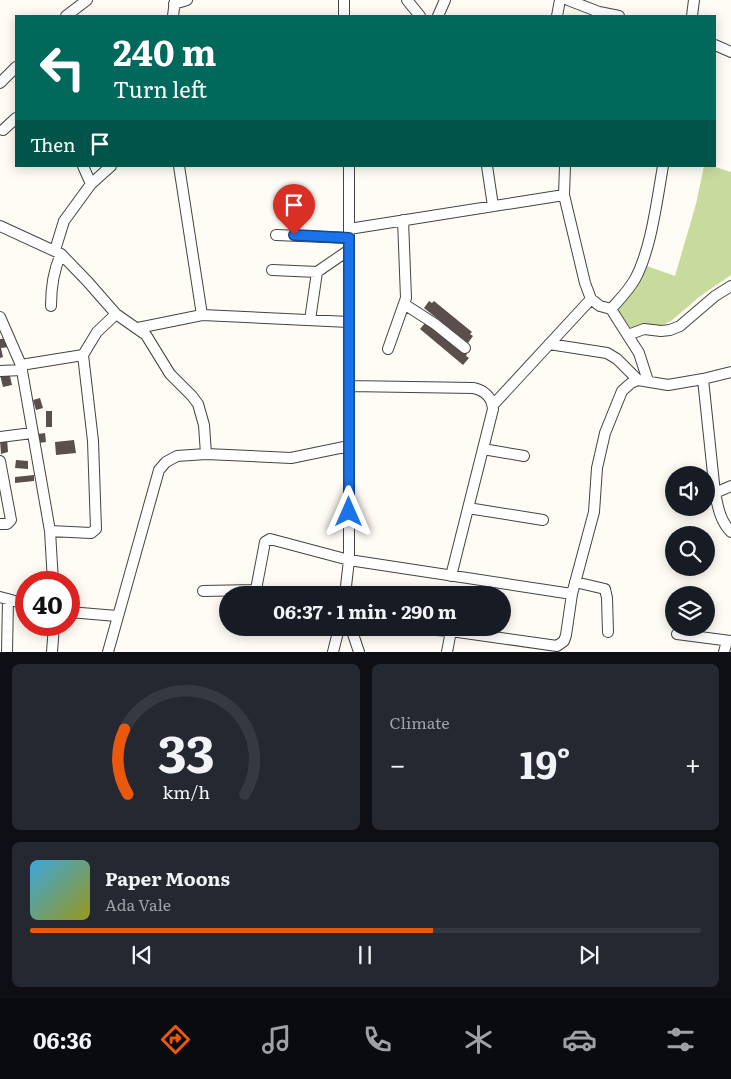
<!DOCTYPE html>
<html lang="en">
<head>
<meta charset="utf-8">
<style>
  body { margin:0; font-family:Literata,serif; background:#242831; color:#f1f3f6; height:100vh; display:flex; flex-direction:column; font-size:19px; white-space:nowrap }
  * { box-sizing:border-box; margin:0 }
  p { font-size:16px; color:#9ea1a6 }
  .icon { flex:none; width:28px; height:28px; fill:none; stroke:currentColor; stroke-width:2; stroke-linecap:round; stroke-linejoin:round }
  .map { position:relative; height:652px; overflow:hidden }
  .panel { display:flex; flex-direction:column; gap:12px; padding:12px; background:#0d0f14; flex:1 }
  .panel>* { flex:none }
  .hud { position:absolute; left:15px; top:15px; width:701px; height:152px; border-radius:0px; box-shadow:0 2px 12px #0003; background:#00695c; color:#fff; overflow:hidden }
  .tools { position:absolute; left:665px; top:466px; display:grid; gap:10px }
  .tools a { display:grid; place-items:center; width:50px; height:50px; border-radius:50%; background:#171b24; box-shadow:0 2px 12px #0003; font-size:25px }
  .speed { position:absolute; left:15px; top:571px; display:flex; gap:10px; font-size:25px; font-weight:700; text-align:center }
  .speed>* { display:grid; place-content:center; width:65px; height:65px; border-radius:50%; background:#171b24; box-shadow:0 2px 12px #0003; line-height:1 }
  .speed .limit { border:8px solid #d22; background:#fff; color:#111 }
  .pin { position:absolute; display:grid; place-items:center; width:42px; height:42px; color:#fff; margin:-51px -21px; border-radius:50% 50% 50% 0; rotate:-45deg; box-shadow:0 0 5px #0007 }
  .pin .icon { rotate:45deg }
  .me { position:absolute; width:55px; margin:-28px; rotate:0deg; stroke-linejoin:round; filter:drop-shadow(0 0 4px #0008) }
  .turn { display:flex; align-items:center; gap:18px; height:105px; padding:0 15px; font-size:22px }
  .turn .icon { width:65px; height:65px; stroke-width:2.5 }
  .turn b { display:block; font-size:35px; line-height:42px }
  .then { display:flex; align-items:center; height:48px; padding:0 15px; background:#0003; gap:10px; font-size:19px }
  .big { font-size:38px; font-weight:700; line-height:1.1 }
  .panel .widget { flex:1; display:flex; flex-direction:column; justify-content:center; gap:8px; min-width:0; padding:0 18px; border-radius:8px; background:#242831 }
  .panel .dial { align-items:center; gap:0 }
  .dial svg { height:130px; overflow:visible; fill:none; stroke:#363941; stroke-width:7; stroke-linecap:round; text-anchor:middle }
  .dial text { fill:#f1f3f6; stroke:none }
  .song { display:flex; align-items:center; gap:15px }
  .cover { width:60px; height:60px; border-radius:8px; background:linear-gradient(135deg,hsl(200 70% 55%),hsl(60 70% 35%)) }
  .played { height:5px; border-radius:2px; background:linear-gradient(90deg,#ea580c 60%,#363941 60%) }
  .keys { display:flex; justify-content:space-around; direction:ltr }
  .heat { display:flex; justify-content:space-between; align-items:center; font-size:28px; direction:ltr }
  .panel .tiles { flex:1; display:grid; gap:12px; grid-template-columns:1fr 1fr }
  .widget:last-child { grid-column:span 2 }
  .trip { position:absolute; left:219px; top:586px; width:292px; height:50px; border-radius:25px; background:#171b24; box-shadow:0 2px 12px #0003; font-weight:700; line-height:50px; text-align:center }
  .tabs { display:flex; height:80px; justify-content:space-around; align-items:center; background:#090b0e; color:#9ea1a6 }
  .tabs .icon { width:35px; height:35px }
  .tabs .on { color:#ea580c }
  .tabs b { font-size:22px; color:#f1f3f6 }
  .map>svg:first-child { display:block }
  .forest { fill:#c8db9d }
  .building { fill:#5a4f4d }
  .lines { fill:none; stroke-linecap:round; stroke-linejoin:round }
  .minor-casing { stroke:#444; stroke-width:12 }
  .minor { stroke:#fff; stroke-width:10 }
  .route-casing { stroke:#114b97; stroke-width:12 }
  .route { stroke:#1a73e8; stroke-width:9 }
</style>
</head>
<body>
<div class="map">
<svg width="731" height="652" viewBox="0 0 731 652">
  <rect width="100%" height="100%" fill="#fffbf5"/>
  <path class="forest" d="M704,166H712L731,172V275L699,297L671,321L658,327L632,330L616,306L644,265L675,276L696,204Z"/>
  <path class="building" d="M429,301L432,303L434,301L472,332L470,334L473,336L468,343L424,308Z
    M426,322L430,323L467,354L466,356L469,358L463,365L420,329Z
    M8,338L9,347L1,348L3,357L0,358V339Z
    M9,372L12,385L3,387L0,375Z
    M40,398L43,408L36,410L33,400Z
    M46,411H52V427H46Z
    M45,433L46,442L39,443L38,434Z
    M7,438L8,452L1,454L0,440Z
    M74,440L76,453L56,455L55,442Z
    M16,460L28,461V469L15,468Z
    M34,475V481L15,483V477Z"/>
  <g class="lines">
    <defs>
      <path id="minor" d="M344,0V16
        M407,0L420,16
        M568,0L599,12L619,16
        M174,4L187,0
        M66,16L87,0
        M173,16L175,0
        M438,16L445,0
        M557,16L560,0
        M692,16L694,0
        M715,45L731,52
        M0,83L16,67
        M3,130L16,118
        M83,166L91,184
        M179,166L202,315
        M487,166L493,206
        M564,195L565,166
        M0,226L61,254L88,282L116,314L146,335L170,374L192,396L198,404L204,425L206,454
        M349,229L564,195L585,283L591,299L600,306L611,309L639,353L648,381
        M276,235L349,238
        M55,250L64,221L91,184L111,166
        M272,270L317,272L349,250
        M404,304L435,324L465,348
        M51,306C51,287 53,271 61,254
        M611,309C620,299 629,290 635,279C651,250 657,200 663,166
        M0,317L21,365L50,531L53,582
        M310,320L317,272
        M138,328L202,315L349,322
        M628,335L644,329L661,331L670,330L680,326L715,296L731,286
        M549,344L607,353L617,359L638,380
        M388,349L406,298L403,220
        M21,365L83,355
        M0,371L22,370
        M731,372L703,379L715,493L731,486
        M349,386L473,388C484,390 492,397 493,409L451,576
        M493,405L591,299
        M0,437L32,433
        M483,449L524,456
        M0,461L11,520L7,524H0
        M715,493C718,507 720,521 731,532
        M468,508L543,520
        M50,531L91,533L96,529L93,441L83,355L97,332L116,314
        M575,582L605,589L607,598L608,632
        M203,591L255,590
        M255,595L265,542L270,539L349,560L572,594L594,512L597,468L605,433L622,391L631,383L638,380L668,385L703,379
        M345,595L349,560V166
        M0,597L26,604
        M69,612L117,616
        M351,628L359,652
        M409,628L451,631L557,646L564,641L566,635L572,594
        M677,634L731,641
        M7,652L8,599
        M52,652L54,625
        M108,652L159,470L166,462L177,456L206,454L291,458L349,446
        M333,652L339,628
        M447,652L451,631
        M724,652L727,641"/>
    </defs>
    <use href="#minor" class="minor-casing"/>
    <use href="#minor" class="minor"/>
  </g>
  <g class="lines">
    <defs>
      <path id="route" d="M294,235L349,238V512"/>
    </defs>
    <use href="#route" class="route-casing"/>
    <use href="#route" class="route"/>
  </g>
</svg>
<div class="tools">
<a><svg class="icon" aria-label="sound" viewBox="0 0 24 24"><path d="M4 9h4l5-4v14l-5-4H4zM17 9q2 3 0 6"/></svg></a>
<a><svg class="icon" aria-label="search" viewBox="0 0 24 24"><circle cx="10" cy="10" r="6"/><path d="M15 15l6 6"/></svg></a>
<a><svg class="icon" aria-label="layers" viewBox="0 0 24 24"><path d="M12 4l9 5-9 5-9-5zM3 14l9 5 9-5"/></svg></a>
</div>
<div class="speed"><div class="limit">40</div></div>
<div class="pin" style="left:294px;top:235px;background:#d93025"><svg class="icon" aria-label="arrive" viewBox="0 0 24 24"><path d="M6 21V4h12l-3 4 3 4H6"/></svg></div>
<svg class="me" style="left:349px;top:512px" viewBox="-20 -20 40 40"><path d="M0-17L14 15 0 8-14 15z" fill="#1a73e8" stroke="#fff" stroke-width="4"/></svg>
<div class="trip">06:37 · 1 min · 290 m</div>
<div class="hud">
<div class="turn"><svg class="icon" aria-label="left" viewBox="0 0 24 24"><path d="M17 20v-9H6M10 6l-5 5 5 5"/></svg><div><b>240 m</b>Turn left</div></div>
<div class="then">Then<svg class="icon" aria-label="arrive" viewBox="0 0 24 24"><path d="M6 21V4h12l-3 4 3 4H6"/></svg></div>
</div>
</div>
<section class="panel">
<div class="tiles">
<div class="widget dial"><svg viewBox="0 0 100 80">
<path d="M14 69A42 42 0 1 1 86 69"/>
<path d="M14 69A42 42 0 0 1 12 29" stroke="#ea580c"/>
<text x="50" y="56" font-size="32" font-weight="700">33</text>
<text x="50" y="72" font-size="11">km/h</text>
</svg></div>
<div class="widget"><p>Climate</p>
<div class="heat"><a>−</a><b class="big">19°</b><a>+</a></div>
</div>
<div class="widget">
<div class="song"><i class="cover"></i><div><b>Paper Moons</b><p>Ada Vale</p></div></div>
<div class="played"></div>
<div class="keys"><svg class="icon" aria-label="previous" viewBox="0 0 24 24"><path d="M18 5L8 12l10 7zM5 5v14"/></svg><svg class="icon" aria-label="pause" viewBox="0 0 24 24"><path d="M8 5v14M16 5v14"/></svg><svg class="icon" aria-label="next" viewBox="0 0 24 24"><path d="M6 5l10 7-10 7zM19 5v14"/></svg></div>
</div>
</div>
</section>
<nav class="tabs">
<b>06:36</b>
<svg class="icon on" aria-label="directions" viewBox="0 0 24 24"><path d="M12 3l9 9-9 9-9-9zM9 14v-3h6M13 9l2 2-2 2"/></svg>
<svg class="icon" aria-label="music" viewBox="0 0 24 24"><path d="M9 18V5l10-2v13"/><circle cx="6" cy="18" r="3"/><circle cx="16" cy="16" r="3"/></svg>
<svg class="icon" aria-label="phone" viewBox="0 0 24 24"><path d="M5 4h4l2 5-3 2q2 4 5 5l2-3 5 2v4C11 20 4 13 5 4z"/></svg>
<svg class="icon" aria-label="climate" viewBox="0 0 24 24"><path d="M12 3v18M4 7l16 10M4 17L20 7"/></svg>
<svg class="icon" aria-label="car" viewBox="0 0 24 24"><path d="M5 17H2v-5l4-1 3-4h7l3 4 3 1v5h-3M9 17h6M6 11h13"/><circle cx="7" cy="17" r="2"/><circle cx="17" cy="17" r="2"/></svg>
<svg class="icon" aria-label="filters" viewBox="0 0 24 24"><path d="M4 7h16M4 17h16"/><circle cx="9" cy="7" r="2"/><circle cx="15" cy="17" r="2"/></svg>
</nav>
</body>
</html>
